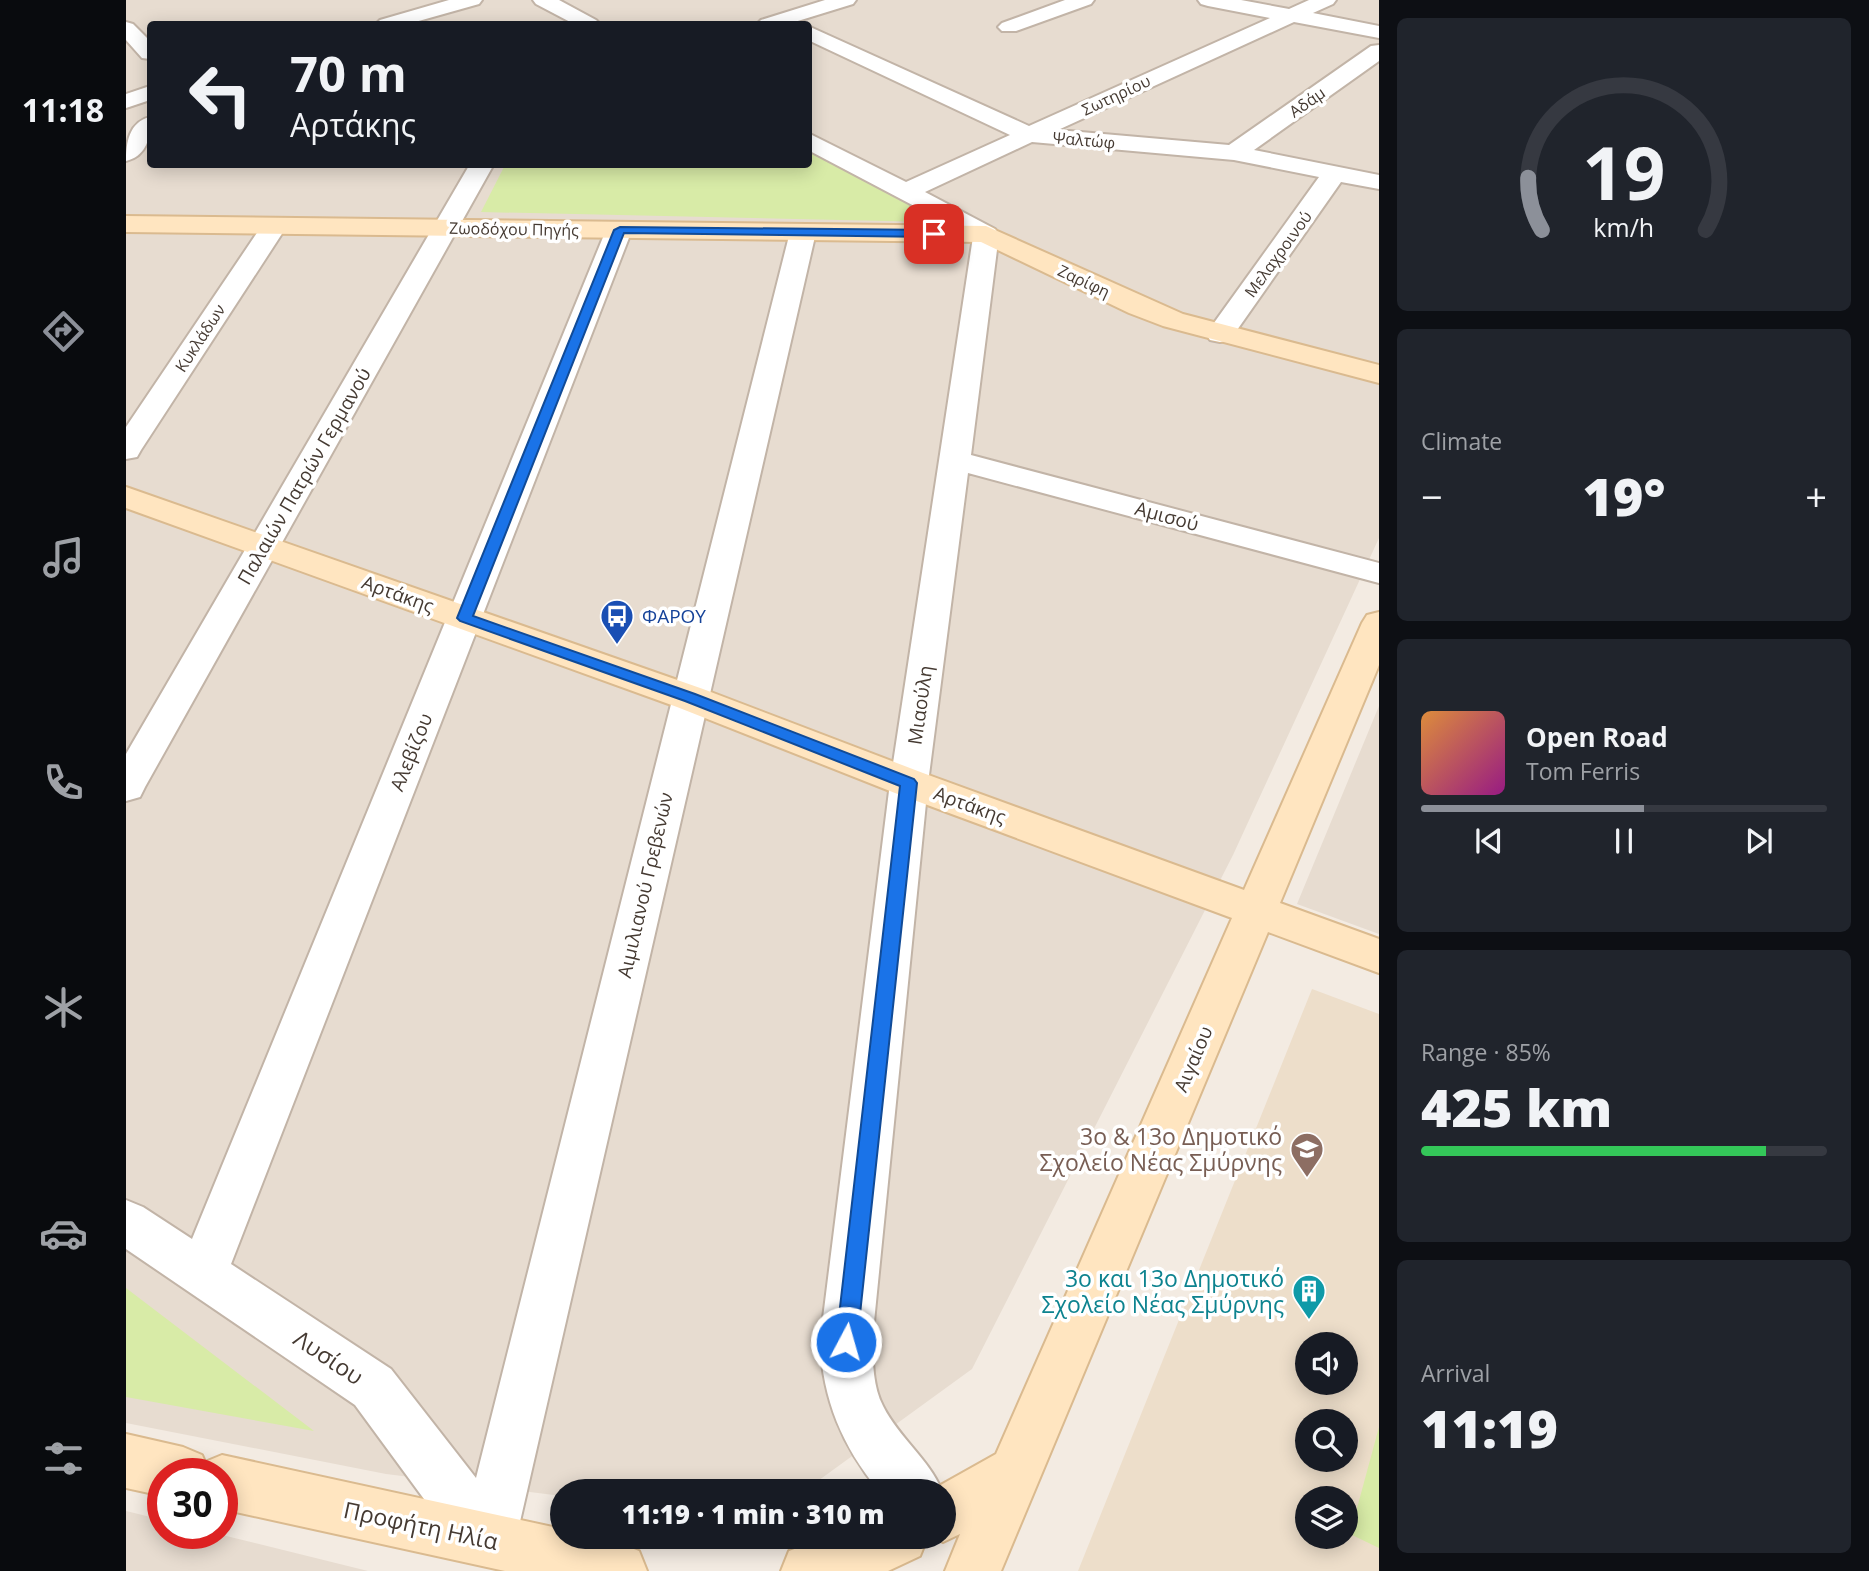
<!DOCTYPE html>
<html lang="en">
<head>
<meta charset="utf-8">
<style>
  body { margin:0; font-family:"Open Sans",sans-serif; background:#20242c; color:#f1f3f6; height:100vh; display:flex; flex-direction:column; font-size:26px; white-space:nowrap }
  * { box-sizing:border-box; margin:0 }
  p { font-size:23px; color:#9ea1a6 }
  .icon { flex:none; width:38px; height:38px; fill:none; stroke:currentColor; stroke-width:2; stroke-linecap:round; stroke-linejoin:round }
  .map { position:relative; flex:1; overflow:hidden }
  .sheet { display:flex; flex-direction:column; gap:18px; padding:18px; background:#0d0f14; width:490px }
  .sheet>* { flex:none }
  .top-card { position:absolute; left:21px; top:21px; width:665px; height:147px; border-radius:7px; box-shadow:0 4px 18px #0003; background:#171b24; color:#f1f3f6; overflow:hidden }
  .buttons { position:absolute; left:1169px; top:1332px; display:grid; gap:14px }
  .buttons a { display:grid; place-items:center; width:63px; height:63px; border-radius:50%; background:#171b24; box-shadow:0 4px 18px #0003; font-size:35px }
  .speed { position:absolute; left:21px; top:1458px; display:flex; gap:14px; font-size:35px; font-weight:700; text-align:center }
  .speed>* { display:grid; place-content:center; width:91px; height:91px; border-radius:50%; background:#171b24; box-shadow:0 4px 18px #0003; line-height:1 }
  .speed .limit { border:10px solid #d22; background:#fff; color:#111 }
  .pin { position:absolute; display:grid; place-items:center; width:60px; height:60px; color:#fff; margin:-30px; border-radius:14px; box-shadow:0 4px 10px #0006 }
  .me { position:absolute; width:77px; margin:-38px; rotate:6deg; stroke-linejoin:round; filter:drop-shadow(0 0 5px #0008) }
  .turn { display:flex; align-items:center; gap:24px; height:147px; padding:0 28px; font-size:32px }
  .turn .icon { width:91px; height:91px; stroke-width:2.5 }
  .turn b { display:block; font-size:49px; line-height:60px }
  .big { font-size:52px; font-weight:800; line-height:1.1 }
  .sheet .card { flex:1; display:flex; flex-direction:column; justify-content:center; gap:10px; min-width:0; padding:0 24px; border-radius:10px; background:#20242c }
  .sheet .dial { align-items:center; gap:0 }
  .dial svg { height:182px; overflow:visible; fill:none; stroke:#363941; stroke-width:7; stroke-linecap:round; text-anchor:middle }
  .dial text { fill:#f1f3f6; stroke:none }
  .song { display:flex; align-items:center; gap:21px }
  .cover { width:84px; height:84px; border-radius:10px; background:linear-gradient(135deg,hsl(30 70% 55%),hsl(310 70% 35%)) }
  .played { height:7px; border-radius:4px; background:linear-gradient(90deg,#8c9099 55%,#363941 55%) }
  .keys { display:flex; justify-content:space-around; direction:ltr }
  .heat { display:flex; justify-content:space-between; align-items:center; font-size:38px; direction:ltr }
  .charge { height:10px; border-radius:5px; background:linear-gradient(90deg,#34c759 85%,#363941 0) }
  .trip { position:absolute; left:424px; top:1479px; width:406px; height:70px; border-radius:35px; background:#171b24; box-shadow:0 4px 18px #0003; font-weight:800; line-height:70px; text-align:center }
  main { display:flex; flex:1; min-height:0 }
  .tabs { display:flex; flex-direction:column; width:126px; justify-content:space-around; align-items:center; background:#090b0e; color:#9ea1a6 }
  .tabs .icon { width:49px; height:49px }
  .tabs .on { color:#8c9099 }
  .tabs b { font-size:32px; color:#f1f3f6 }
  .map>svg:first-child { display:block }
  .residential { fill:#e7dcd0; fill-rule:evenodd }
  .education { fill:#eddeca; fill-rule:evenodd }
  .green { fill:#d8eba7 }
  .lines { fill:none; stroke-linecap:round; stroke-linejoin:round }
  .street-casing { stroke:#c2b4a7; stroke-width:4 }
  .secondary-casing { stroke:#daba8f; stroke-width:4 }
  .street { fill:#fff; fill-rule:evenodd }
  .secondary { fill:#ffe5c0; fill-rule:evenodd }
  .route { fill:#1a73e8; stroke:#114b97; stroke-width:2 }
  .labels { text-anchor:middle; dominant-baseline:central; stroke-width:7; stroke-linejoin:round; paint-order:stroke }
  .far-street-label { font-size:16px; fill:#453a32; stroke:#fff }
  .street-label { font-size:19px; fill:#453a32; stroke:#fff }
  .transit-label { font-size:19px; fill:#164399; stroke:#fff; text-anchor:start }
  .near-education-label { font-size:23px; fill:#785e54; stroke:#fff; text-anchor:end }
  .near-culture-label { font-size:23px; fill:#0d838f; stroke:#fff; text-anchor:end }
  .near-street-label { font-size:23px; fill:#453a32; stroke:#fff }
</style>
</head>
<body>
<main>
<nav class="tabs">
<b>11:18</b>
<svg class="icon on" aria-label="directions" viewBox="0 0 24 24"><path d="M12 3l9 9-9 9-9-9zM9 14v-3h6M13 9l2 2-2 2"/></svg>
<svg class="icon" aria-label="music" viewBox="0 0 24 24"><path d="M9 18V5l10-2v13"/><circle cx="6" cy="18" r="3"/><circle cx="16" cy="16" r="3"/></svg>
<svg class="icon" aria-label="phone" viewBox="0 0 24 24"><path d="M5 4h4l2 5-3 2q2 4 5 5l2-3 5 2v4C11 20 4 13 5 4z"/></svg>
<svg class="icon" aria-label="climate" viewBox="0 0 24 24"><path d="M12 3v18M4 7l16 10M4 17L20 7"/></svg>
<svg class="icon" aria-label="car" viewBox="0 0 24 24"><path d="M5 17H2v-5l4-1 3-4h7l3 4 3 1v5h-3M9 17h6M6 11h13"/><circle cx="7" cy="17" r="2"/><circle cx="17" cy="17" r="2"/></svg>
<svg class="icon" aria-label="filters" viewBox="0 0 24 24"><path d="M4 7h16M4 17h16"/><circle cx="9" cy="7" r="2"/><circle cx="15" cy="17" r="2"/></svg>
</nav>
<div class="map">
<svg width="1253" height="1571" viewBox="0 0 1253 1571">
  <rect width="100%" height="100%" fill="#f3ebe2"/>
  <path class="residential" d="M0,0H1253V538L1107,855L846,1369L678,1491H436V1496L260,1474L0,1423ZM24,24H682V164H24Z
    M1253,706V934L1171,904Z
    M0,1511L37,1520V1533H88L242,1571H0Z"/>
  <path class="education" d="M1186,989L1253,1014V1571H952ZM1181,1344H1220V1382H1181ZM1181,1421H1220V1460H1181ZM1181,1498H1220V1536H1181Z"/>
  <path class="green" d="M683,149L812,219L805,222L355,212L379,165L682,164Z
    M0,1288L188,1431L0,1397Z
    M1253,1427V1548L1224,1534Z"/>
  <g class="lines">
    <defs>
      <path id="street" d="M323,0H356L353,4L282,24H250L254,20Z
        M407,0H433L470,20L474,24H448L410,4Z
        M699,0H730L727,4L662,24H631L635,20Z
        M939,0H968L965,4L890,31H876L872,27L876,23Z
        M1072,0H1115L1163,9L1183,0H1210L1207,4L1187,13L1253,26V38L1168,22L932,130L1103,145L1245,46L1253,45V61L1128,150L1253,175V189L1215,182L1104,340L1094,342L1084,340L1080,334L1193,177L1108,160L906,142L799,192L869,229L873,234L845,455L1253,563V583L842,473L802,783L746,1342C747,1363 747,1387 757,1406C773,1438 803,1459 816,1491H753C716,1446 697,1400 694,1342L764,783L847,237L682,150V133L780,182L884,135L682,40V26L903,126L1144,18L1082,6L1075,4Z
        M0,22L7,24L24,41V59L16,58L0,40Z
        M24,86V100L0,108V94Z
        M24,117C26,135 21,156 0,161C0,143 3,122 24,117Z
        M344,164H368L19,787L14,797L0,801V754Z
        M148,218L157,221L161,226L15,450L11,457L0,459V427L139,221Z
        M493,222L502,225L506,230L105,1264L265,1369L350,1478L664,232L668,227L677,224L686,227L690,232L390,1539L382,1559L362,1567L342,1559L229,1405L0,1249V1200L17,1207L66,1239L480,230L484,225Z"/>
      <path id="secondary" d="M0,216L860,226L1057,314L1253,365V383L1037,326L1003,313L855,242L0,232Z
        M0,487L577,689L797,773L1118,890L1236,623L1241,615L1253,612V665L1154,903L1253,939V973L1142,932L875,1571H819L834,1534L817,1542L805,1536H817V1491H804L870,1454L1106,918L769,793L551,707L0,508Z
        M0,1434L57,1447L76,1455L79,1462L96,1455L436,1529V1536C464,1536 487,1540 513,1551L521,1571H379L96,1509V1474H37V1496L0,1488Z
        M704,1536H802L794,1556L762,1571H655L663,1551Z"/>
    </defs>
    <use href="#street" class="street-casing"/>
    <use href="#secondary" class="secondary-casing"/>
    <use href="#street" class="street"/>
    <use href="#secondary" class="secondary"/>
  </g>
  <path class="route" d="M494,227L808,230L813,234L808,237L498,233L347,616L569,694L788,779L791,783L731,1342L728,1349L720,1352L713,1349L710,1342L774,786L559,701L334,621L331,618L488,230Z"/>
  <defs>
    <symbol id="bus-pin" viewBox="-11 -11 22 30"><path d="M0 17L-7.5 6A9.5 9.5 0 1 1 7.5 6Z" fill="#1a4fb4" stroke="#fff"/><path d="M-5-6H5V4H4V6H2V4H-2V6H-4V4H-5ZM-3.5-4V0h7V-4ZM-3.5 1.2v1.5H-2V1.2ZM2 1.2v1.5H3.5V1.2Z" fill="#fff"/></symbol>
    <symbol id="school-pin" viewBox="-11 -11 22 30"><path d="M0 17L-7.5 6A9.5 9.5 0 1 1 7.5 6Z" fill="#8d6e63" stroke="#fff"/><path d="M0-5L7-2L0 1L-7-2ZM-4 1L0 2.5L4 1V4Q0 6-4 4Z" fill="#fff"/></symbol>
    <symbol id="building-pin" viewBox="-11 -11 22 30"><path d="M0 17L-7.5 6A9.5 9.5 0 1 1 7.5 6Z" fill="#0f9aa8" stroke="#fff"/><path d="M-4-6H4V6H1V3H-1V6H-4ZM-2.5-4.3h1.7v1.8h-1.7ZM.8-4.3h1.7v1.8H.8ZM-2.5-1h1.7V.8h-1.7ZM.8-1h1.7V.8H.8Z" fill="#fff"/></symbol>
  </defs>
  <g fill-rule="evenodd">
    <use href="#bus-pin" x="472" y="597" width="38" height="52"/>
    <use href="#school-pin" x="1162" y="1130" width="38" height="52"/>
    <use href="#building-pin" x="1164" y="1272" width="38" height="52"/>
  </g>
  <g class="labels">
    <g class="far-street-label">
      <text transform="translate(990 95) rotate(-25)">Σωτηρίου</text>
      <text transform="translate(1181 102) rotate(-35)">Αδάμ</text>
      <text transform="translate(958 140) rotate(5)">Ψαλτώφ</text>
      <text transform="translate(388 229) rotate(1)">Ζωοδόχου Πηγής</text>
      <text transform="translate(1152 254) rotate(-54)">Μελαχροινού</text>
      <text transform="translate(958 281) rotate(25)">Ζαρίφη</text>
      <text transform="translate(74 338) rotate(-57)">Κυκλάδων</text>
    </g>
    <g class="street-label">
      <text transform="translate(178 476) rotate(-60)">Παλαιών Πατρών Γερμανού</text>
      <text transform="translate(1041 516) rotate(15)">Αμισού</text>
      <text transform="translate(272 594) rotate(20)">Αρτάκης</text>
      <text transform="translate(794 705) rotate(-82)">Μιαούλη</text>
      <text transform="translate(285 752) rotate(-68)">Αλεβίζου</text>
      <text transform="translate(844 805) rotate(20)">Αρτάκης</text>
      <text transform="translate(519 885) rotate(-77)">Αιμιλιανού Γρεβενών</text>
      <text transform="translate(1067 1059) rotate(-67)">Αιγαίου</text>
    </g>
    <g class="transit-label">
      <text x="516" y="616">ΦΑΡΟΥ</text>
    </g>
    <g class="near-education-label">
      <text x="1156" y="1136">3ο &amp; 13ο Δημοτικό<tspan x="1156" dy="26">Σχολείο Νέας Σμύρνης</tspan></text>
    </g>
    <g class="near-culture-label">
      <text x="1158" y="1278">3ο και 13ο Δημοτικό<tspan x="1158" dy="26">Σχολείο Νέας Σμύρνης</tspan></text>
    </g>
    <g class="near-street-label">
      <text transform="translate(203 1357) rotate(34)">Λυσίου</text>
      <text transform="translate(295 1525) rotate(12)">Προφήτη Ηλία</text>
    </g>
  </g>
</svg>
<div class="buttons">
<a><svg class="icon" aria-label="sound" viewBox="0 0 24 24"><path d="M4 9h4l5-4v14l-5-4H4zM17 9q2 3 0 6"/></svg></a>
<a><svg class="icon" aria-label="search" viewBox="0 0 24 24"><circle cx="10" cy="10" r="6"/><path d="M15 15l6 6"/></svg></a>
<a><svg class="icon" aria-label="layers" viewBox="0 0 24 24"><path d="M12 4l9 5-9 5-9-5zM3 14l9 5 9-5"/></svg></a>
</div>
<div class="speed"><div class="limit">30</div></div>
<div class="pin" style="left:808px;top:234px;background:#d93025"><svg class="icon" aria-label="arrive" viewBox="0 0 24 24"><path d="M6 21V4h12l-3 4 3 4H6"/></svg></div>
<svg class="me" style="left:720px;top:1342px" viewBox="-20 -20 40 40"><circle r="17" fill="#1a73e8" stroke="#fff" stroke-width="3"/><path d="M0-11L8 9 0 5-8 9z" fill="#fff"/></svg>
<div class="trip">11:19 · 1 min · 310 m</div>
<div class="top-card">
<div class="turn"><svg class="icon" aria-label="left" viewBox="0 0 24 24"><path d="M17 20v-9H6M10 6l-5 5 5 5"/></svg><div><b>70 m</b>Αρτάκης</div></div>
</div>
</div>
<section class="sheet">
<div class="card dial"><svg viewBox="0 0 100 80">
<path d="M14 69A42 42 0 1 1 86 69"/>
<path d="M14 69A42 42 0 0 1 8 46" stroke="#8c9099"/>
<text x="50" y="56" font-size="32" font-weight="700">19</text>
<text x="50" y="72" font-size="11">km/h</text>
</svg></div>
<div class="card"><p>Climate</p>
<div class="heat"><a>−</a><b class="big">19°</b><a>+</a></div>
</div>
<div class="card">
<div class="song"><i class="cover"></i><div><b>Open Road</b><p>Tom Ferris</p></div></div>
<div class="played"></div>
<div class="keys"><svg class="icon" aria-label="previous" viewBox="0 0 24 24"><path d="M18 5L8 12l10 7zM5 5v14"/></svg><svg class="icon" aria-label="pause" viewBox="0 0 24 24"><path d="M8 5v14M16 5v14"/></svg><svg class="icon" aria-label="next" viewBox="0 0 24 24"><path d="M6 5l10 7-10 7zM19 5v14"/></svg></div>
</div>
<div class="card"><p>Range · 85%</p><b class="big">425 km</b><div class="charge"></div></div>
<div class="card"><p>Arrival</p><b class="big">11:19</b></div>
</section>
</main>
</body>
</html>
